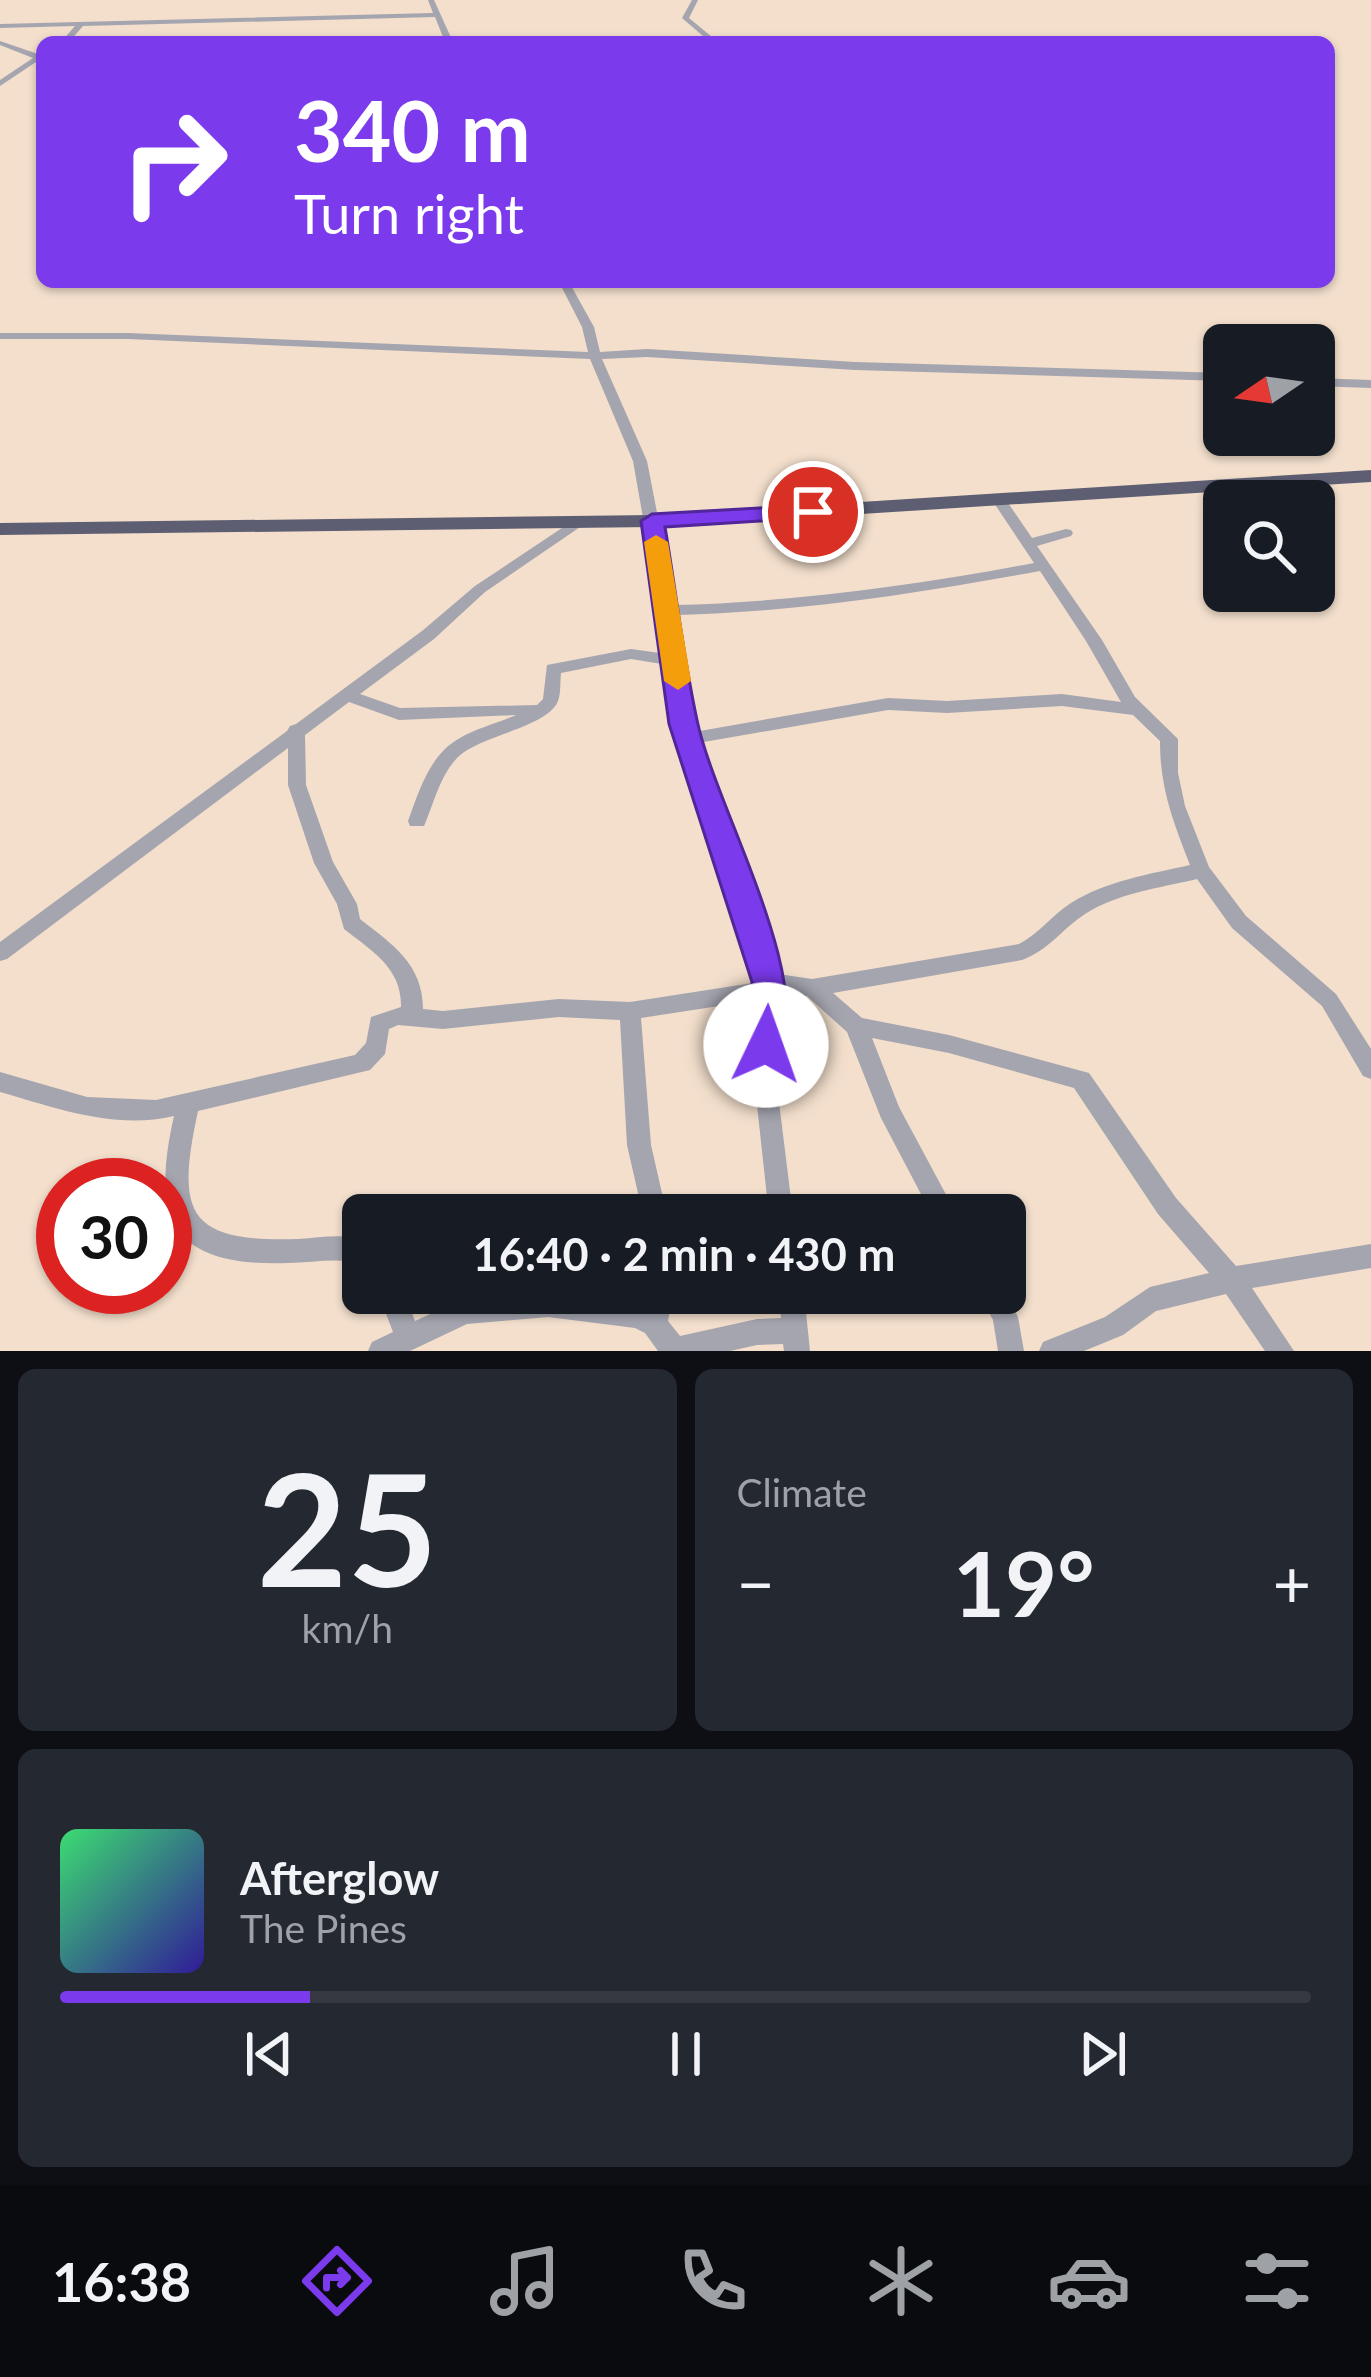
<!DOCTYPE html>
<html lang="en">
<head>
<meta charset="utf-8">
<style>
  body { margin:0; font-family:Lato,sans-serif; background:#242831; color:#f1f3f6; height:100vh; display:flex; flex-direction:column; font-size:45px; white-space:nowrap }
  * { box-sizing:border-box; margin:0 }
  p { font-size:39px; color:#9ea1a6 }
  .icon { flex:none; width:66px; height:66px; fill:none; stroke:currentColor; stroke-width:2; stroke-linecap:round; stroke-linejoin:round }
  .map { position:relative; height:1351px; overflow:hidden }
  .drawer { display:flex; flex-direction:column; gap:18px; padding:18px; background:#0d0f14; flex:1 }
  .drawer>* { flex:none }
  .top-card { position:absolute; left:36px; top:36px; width:1299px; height:252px; border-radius:18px; box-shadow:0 3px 9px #0004; background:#7c3aed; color:#fff; overflow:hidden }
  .needle { width:78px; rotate:257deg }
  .tools { position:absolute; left:1203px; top:324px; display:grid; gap:24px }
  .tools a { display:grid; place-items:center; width:132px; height:132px; border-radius:18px; background:#171b24; box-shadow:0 3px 9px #0004; font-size:60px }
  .speed { position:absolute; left:36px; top:1158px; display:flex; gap:24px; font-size:60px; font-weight:700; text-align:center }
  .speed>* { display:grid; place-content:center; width:156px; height:156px; border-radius:50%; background:#171b24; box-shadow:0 3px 9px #0004; line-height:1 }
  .speed .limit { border:18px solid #d22; background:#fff; color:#111 }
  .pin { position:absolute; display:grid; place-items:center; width:102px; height:102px; color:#fff; margin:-51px; border:6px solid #fff; border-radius:50%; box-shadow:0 3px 12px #0007 }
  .me { position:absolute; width:132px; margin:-66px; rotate:3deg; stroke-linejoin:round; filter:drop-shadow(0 0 9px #0008) }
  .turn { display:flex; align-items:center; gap:42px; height:252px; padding:0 60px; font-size:54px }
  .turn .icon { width:156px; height:156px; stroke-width:2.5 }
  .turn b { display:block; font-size:84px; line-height:102px }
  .big { font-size:90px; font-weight:700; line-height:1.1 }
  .drawer .tile { flex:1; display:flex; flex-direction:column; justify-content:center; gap:18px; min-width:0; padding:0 42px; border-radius:18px; background:#242831 }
  .drawer .dial { align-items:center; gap:0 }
  .dial b { font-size:156px; line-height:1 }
  .song { display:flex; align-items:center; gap:36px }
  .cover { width:144px; height:144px; border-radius:18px; background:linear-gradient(135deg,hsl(140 70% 55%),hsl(250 70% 35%)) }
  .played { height:12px; border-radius:6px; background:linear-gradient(90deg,#7c3aed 20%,#363941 20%) }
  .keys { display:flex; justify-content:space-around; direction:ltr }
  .heat { display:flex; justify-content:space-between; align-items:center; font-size:66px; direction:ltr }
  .drawer .tiles { flex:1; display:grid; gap:18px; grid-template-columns:1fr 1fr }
  .tile:last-child { grid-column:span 2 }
  .trip { position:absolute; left:342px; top:1194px; width:684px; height:120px; border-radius:18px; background:#171b24; box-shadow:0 3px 9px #0004; font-weight:700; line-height:120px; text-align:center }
  .menu { display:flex; height:192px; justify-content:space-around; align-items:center; background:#090b0e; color:#9ea1a6 }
  .menu .icon { width:84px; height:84px }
  .menu .active { color:#7c3aed }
  .menu b { font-size:54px; color:#f1f3f6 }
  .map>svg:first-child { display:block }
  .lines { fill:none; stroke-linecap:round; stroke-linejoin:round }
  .minor { fill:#a4a5af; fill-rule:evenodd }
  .highway { fill:#5e5e73; fill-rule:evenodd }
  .route { fill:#7c3aed; stroke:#51269a; stroke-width:3 }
  .slow { fill:#f59e0b }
</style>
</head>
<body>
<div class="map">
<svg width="1371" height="1351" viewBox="0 0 1371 1351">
  <rect width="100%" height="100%" fill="#f3dfcc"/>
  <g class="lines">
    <path class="minor" d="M428,0H434L453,42H445L435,17L83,26L69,42H61L75,26L0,28V24L433,13Z
      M692,0H698L689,18L718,42H710L682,18Z
      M0,41L38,54L42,53V58L0,86V80L33,58L0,45Z
      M559,282H569L594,327L600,352L647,349L855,362L1224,373V381L855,370L647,357L602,359L647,461L675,605C796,602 916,585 1034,563L992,500L999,496L1004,497L1032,538L1066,529L1071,530L1073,533L1071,536L1037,546L1102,640L1135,697L1178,739V773L1185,806L1209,867L1246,916L1336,994L1371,1049V1079L1363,1076L1322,1006L1232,928L1197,879C1159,888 1118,893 1085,914C1062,929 1049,950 1022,960L833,993L862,1018L949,1035L1089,1073L1176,1198L1236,1266L1371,1244V1268L1252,1288L1294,1351H1265L1226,1294L1156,1311L1123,1335L1084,1351H1039L1043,1342L1105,1317L1150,1287L1209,1273L1158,1214L1074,1088L949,1053L872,1038L899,1107L957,1215H932L881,1118L847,1032L807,996L780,992L776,1078L793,1215H769L754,1078L758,1000L641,1018L651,1145L667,1215H643L627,1145L620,1020L559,1017L443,1029L398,1025L389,1029L385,1054L370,1070L198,1111C176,1213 186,1243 298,1239C321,1238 341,1233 363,1240V1264C338,1257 313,1263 288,1263C173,1267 150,1221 174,1116C115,1130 56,1108 0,1092V1072L87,1097L156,1100L355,1055L366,1043L371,1017L401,1007C402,968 372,951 344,929L337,904L314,863L288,785V748L7,959L0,961V942L287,731L290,726L296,724L422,631L475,586L574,520L579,519L586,523L485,592L434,639L360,694L400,708L537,705L543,699L547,665L631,649L667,654L633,461L590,359L128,339H0V333H128L588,352L582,327ZM1040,571L1086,641L1121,702L1062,694L947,701L888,698L694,732L677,615C799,612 920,593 1040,571ZM631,659L668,665L674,724L759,982L630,1002L559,999L443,1011L423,1009C423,964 392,944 360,919L357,904L333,862L306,785L305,735L349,702L399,720L516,715C498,723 477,728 460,738C430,754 419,791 408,821L410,826H424C434,803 440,775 458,757C480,735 547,728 558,701C561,693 560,682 561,673ZM1062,706L1133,715L1160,741C1160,789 1173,821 1190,865C1150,874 1106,881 1071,903C1052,915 1039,934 1019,944L812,979L778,974L698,743L888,710L947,713Z
      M1314,378L1371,380V388L1314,386Z
      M1005,1291L1018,1317L1024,1351H998L993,1320L979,1293Z
      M378,1293H404L415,1321L465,1298L526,1293H563L645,1305L647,1293H673L668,1321L680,1336L757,1319L781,1318L778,1293H804L810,1351H784L783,1344L757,1345L730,1351H658L645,1333L635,1328L548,1317L467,1324L410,1351H368L372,1342L393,1332Z"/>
    <path class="highway" d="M1371,470V482L653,527L0,535V523L653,515Z"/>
  </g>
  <path class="route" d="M813,505L825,512L821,517L665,527C676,591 683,656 697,720C714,804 816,979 779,1056L766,1061L754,1056L748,1045L752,982L669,724L641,521L652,514Z"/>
  <path class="slow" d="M656,535L668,542L691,681L678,690L664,681L644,542Z"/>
</svg>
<div class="tools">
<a><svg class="needle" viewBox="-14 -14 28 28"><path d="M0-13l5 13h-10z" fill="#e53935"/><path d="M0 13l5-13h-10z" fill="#9ea1a6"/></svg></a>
<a><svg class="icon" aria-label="search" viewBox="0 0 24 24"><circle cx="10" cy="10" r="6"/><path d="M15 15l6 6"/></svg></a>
</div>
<div class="speed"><div class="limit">30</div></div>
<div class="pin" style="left:813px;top:512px;background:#d93025"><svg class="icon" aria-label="arrive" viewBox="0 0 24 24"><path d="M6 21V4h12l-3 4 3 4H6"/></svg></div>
<svg class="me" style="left:766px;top:1045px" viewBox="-20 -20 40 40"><circle r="19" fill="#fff"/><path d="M0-13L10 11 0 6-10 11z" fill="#7c3aed"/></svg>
<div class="trip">16:40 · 2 min · 430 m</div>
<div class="top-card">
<div class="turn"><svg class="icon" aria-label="right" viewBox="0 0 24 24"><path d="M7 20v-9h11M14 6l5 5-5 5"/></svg><div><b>340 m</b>Turn right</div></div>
</div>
</div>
<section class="drawer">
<div class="tiles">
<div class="tile dial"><b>25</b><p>km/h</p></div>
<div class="tile"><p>Climate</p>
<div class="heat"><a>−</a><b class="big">19°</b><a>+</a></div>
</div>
<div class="tile">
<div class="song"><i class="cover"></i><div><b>Afterglow</b><p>The Pines</p></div></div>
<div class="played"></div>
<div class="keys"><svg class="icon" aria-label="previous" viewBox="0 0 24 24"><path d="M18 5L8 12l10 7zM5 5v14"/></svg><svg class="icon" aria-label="pause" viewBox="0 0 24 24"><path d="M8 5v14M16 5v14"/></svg><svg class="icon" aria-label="next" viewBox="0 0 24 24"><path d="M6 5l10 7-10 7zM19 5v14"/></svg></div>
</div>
</div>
</section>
<nav class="menu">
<b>16:38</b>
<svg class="icon active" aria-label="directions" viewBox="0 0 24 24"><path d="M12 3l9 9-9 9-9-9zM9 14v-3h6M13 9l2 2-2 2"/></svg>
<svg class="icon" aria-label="music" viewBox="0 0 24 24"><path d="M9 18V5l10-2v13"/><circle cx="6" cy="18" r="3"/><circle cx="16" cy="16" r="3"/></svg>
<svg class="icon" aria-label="phone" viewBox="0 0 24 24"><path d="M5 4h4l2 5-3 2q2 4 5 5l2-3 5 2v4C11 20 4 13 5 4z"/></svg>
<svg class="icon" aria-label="climate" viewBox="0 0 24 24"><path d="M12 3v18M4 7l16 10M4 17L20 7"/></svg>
<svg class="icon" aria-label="car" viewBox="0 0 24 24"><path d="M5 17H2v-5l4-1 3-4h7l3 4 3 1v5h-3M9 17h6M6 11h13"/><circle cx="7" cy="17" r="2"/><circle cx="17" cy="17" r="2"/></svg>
<svg class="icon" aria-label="filters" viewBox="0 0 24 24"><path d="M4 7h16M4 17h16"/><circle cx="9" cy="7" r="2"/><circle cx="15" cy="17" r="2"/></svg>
</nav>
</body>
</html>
